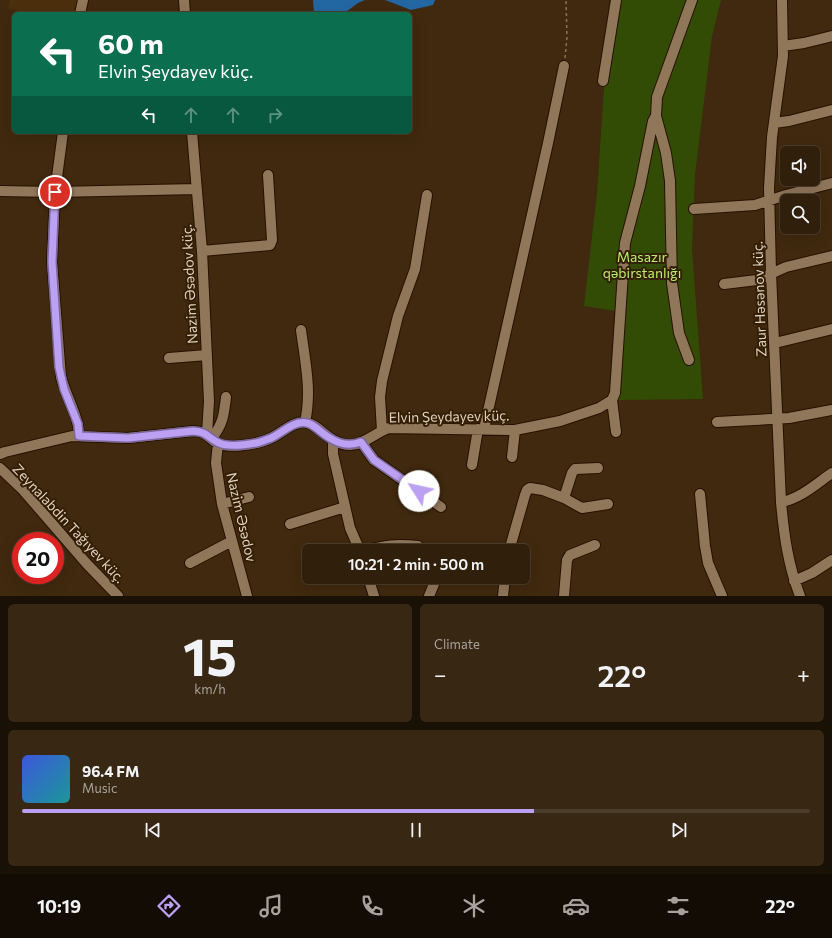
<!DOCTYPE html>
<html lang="en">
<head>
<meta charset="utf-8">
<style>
  body { margin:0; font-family:Commissioner,sans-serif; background:#382713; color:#f1f3f6; height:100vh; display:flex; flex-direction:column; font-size:15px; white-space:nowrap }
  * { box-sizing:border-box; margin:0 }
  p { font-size:13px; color:#a8a29c }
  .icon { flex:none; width:22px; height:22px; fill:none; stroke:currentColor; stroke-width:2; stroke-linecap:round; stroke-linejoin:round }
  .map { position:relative; height:596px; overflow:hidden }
  .panel { display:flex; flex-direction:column; gap:8px; padding:8px; background:#1a1106; flex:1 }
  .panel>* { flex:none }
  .hud { position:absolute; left:12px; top:12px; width:400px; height:122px; border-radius:6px; box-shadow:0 4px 16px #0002,0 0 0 1px #4b3d2b; background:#0b6e4f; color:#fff; overflow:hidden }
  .controls { position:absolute; left:780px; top:146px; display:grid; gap:8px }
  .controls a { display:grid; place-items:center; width:40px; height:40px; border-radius:6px; background:#301f0a; box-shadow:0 4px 16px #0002,0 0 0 1px #4b3d2b; font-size:20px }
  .speed { position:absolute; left:12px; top:532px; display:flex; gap:8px; font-size:20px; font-weight:700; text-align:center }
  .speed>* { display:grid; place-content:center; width:52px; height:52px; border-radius:50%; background:#301f0a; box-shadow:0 4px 16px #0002,0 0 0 1px #4b3d2b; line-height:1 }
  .speed .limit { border:6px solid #d22; background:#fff; color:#111 }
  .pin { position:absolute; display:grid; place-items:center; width:34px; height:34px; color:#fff; margin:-17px; border:2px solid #fff; border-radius:50%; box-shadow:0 1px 4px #0007 }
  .me { position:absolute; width:44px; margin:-22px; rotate:305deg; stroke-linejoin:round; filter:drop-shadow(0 0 3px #0008) }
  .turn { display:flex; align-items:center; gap:14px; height:84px; padding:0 20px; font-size:18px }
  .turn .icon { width:52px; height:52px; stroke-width:2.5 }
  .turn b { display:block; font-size:28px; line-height:34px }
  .lanes { display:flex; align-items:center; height:38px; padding:0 20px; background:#0003; justify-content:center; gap:20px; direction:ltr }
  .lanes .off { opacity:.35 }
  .big { font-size:30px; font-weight:600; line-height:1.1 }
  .panel .widget { flex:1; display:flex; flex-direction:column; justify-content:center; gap:6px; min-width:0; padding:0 14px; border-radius:6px; background:#382713 }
  .panel .dial { align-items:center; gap:0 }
  .dial b { font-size:52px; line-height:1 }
  .song { display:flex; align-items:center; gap:12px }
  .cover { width:48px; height:48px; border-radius:6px; background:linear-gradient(135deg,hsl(230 70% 55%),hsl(180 70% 35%)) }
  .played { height:4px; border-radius:2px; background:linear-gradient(90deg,#bca0f2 65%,#4b3d2b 65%) }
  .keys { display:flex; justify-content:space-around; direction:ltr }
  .heat { display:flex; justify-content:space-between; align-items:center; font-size:22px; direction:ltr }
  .panel .tiles { flex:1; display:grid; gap:8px; grid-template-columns:1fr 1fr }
  .widget:last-child { grid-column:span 2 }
  .trip { position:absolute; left:302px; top:544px; width:228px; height:40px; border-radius:6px; background:#301f0a; box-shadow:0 4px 16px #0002,0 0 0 1px #4b3d2b; font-weight:600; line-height:40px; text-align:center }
  .menu { display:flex; height:64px; justify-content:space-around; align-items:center; background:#130c04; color:#a8a29c }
  .menu .icon { width:28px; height:28px }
  .menu .active { color:#bca0f2 }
  .menu b { font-size:18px; color:#f1f3f6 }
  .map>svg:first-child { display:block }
  .built { fill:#4c300d }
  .green { fill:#324c05 }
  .water { fill:#2367a2 }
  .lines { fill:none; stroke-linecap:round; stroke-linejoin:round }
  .minor-casing { stroke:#261100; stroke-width:12 }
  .path { stroke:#87745e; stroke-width:1.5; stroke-dasharray:3 3; stroke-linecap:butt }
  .minor { stroke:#91775a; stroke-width:10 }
  .route-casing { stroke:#7a689d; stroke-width:10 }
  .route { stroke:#bca0f2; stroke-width:7 }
  .labels { text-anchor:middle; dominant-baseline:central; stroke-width:4; stroke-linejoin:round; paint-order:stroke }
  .park-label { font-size:14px; fill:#b6ef69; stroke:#351f04 }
  .street-label { font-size:14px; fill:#dfd1c2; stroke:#351f04 }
</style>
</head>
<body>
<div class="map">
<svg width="832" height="596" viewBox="0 0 832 596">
  <rect width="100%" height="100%" fill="#40290e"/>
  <path class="built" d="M10,0H79L76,14H31L8,8Z"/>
  <path class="green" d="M619,0H721L712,36L695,175L692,249L703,399L618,400L622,312L584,306L597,193L604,88Z"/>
  <path class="water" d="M313,0H365L358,3L343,14H314Z
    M385,0H435L433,5L411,10Z"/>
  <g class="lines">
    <defs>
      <path id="minor" d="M184,0L185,14
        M782,0L783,56L772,137L769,188L771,273L781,502C784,535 788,565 800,596
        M80,14L83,0
        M783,46L804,43L832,36
        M603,81L616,0
        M774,123L789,121L832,110
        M63,132L55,192L52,262L61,377C66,396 79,417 79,436
        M192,132L202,251L209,401L207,434
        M0,191L55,192L197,189
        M694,209L755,205L786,195L832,183
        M202,251L270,245L272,240L268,175
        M724,284L757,280L786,267L832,256
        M301,330C305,361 312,391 305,422
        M775,343L832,329
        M169,358L207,355
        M689,360L679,333L672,283L670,181L666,153L656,116L657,97L692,0
        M612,400L616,432
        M717,422L789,418L832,410
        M484,429L548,143L564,66
        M382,431L380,397L382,381L398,316L415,269L427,195
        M212,438C223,424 224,415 226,397
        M333,441V454L350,528L360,551
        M361,442L374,460L441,507
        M218,443L216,463L222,504L247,596
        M0,454L5,452L72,436L128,438L193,431C207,432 206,436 217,443C224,447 236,446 244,445C253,444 263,442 271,438C282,433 292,422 304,422C319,423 329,445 350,445C364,445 376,432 389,428L515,430L560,421L599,408L612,400L615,393L625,243L640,186L653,121L656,116
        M512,457L515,430
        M472,465L478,429
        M0,468L23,490L87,564L118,596
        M700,494L705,546L708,563L722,596
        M564,498L572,473L575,469L598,468
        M781,502C800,499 817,483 832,473
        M222,504L249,497
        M290,524L345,507
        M364,551C386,545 395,544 418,546
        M509,551L525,495L527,490L530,488L543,490L564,498L582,508L608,504
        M190,563L232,541
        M368,577L374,596
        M794,581L812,573L832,560
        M429,596L437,577
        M503,596L505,577
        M564,596L567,560L570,555L595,545"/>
    </defs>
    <use href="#minor" class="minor-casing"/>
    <path class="path" d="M565,58L567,37L566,0"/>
    <use href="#minor" class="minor"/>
  </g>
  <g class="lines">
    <defs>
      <path id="route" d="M55,192L52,262L59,367L64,389L78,424L79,436L128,438L193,431C207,432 206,436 217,442C227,448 245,445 256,443C261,442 266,440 271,438C282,433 294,420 307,423C312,424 315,427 320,431C332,441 345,448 361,442L374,460L419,491"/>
    </defs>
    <use href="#route" class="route-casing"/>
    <use href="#route" class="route"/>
  </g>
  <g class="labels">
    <g class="park-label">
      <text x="642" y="256">Masazır<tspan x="642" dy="16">qəbirstanlığı</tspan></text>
    </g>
    <g class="street-label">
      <text transform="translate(189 284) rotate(-93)">Nazim Əsədov küç.</text>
      <text transform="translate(759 299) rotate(-92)">Zaur Həsənov küç.</text>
      <text transform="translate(449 416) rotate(-1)">Elvin Şeydayev küç.</text>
      <text transform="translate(242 517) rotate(77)">Nazim Əsədov</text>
      <text transform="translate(69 523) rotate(47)">Zeynalabdin Tağıyev küç.</text>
    </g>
  </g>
</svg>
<div class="controls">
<a><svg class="icon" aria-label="sound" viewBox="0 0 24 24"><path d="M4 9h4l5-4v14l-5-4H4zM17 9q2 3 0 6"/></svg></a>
<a><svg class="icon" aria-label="search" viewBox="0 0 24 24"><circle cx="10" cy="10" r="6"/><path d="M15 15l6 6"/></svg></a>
</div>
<div class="speed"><div class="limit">20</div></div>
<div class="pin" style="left:55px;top:192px;background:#d93025"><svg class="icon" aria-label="arrive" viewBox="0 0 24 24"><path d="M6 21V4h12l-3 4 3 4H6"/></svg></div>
<svg class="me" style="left:419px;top:491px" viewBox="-20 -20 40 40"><circle r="19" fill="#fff"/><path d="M0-13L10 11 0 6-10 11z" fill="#bca0f2"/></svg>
<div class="trip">10:21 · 2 min · 500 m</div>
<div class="hud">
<div class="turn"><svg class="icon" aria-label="left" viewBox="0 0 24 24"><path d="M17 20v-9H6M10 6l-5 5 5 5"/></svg><div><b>60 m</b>Elvin Şeydayev küç.</div></div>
<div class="lanes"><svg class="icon" aria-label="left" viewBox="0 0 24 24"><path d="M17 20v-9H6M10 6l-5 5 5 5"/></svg><svg class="icon off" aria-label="ahead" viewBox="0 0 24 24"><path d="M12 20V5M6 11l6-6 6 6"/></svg><svg class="icon off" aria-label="ahead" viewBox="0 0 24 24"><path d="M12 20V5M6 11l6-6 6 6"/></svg><svg class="icon off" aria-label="right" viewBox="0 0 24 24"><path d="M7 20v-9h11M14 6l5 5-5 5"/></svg></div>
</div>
</div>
<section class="panel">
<div class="tiles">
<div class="widget dial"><b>15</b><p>km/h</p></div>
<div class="widget"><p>Climate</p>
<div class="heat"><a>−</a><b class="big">22°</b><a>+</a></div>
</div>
<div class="widget">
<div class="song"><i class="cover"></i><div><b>96.4 FM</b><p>Music</p></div></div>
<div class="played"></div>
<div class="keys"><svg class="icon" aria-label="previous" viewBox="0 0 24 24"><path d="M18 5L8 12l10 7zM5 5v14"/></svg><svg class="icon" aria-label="pause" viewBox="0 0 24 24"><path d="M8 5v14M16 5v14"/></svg><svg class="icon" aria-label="next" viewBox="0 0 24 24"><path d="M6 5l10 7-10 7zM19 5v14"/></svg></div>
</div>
</div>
</section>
<nav class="menu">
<b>10:19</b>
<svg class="icon active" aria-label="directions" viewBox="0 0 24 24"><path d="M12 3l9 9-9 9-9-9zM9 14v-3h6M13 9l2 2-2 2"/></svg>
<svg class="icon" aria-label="music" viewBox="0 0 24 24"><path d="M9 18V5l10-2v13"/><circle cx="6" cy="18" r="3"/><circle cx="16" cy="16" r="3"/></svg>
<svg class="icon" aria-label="phone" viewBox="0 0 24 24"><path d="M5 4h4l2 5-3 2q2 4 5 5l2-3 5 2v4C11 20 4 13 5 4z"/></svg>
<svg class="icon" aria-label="climate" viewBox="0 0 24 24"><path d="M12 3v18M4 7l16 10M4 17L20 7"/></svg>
<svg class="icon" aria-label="car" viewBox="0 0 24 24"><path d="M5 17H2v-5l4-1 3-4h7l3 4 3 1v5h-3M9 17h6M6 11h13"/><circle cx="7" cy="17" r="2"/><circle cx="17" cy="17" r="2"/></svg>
<svg class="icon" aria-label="filters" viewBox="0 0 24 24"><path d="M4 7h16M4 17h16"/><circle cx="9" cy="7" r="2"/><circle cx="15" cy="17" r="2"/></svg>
<b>22°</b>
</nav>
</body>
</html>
